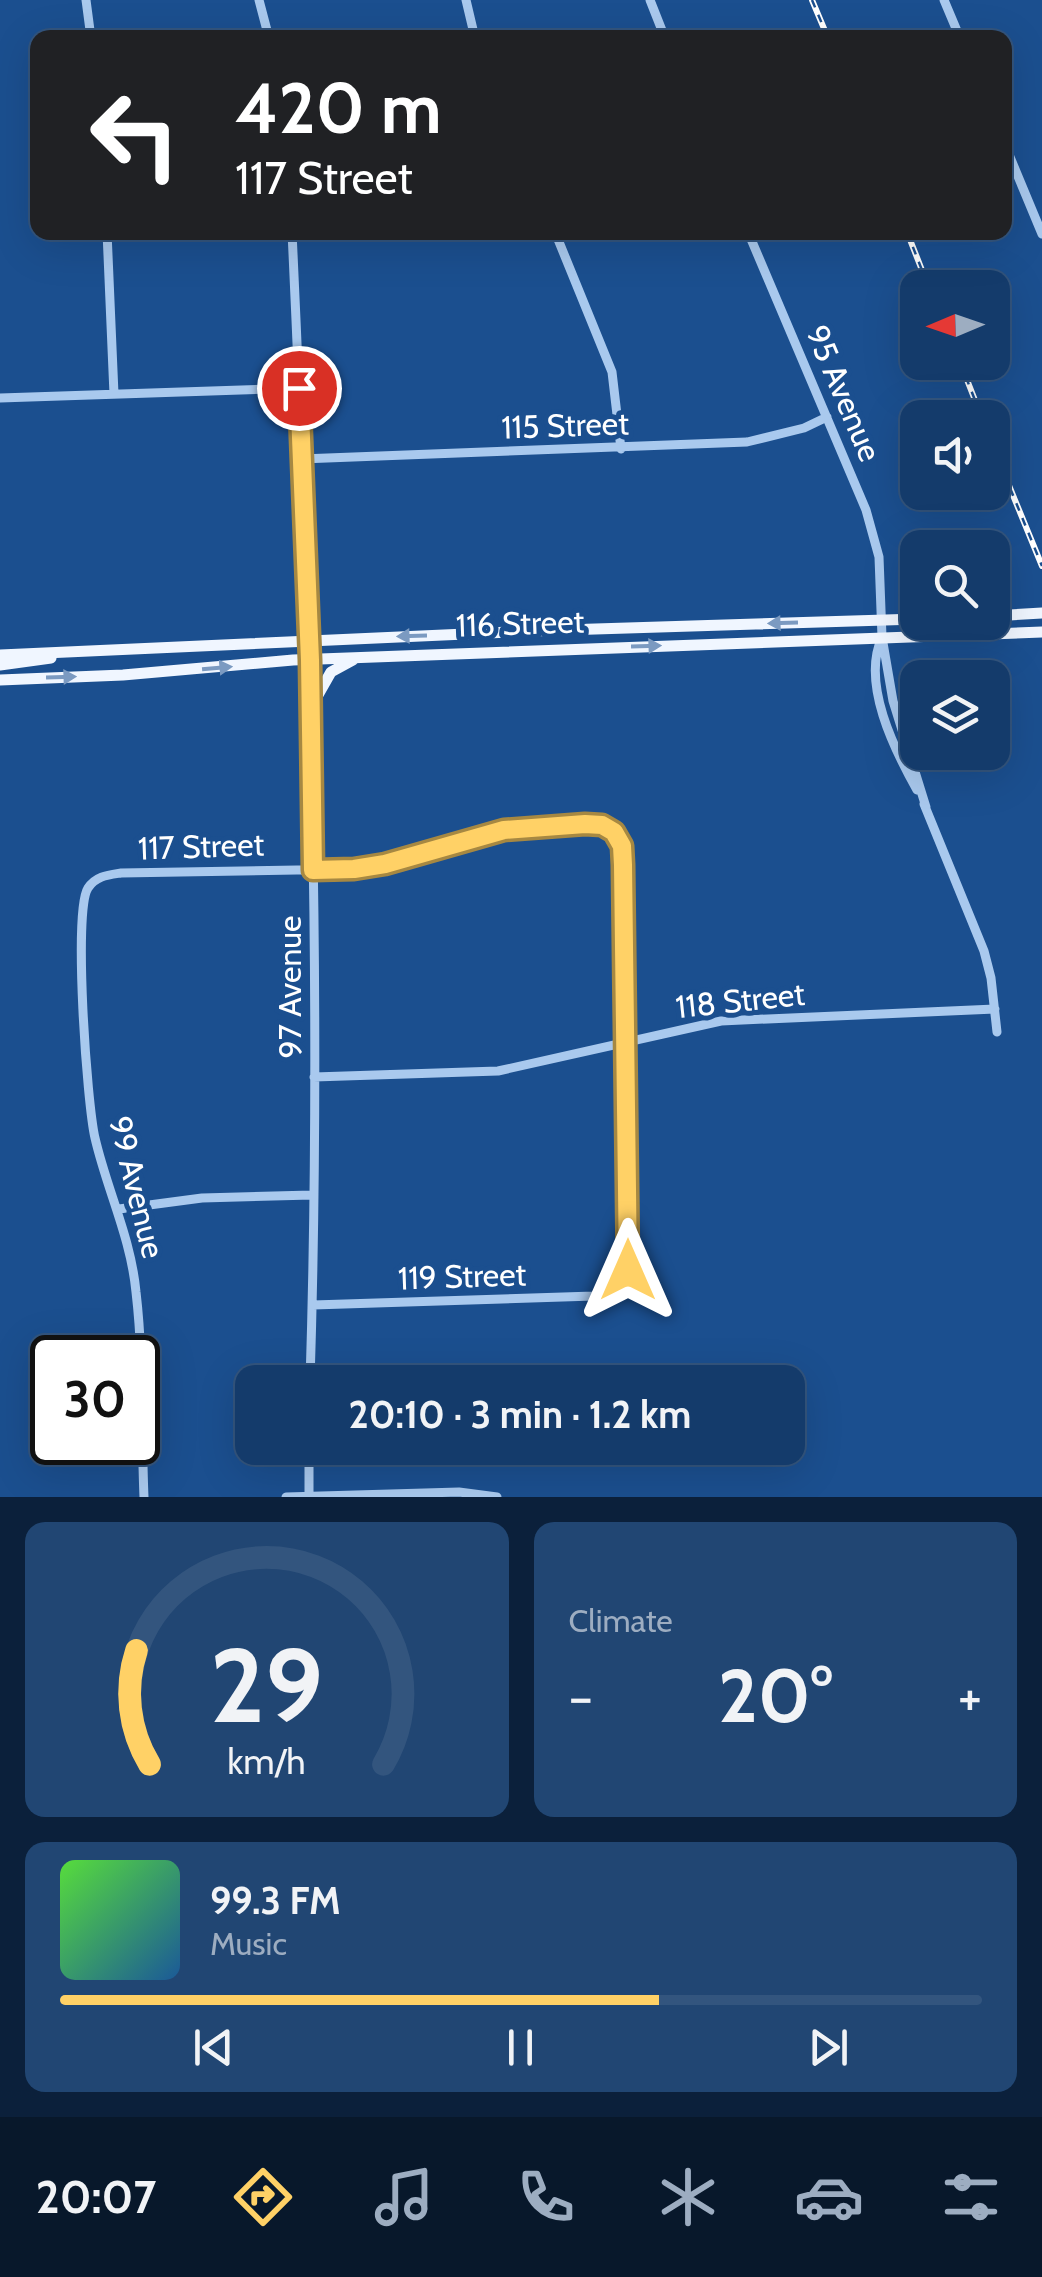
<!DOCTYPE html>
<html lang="en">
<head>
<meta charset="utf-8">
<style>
  body { margin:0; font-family:Cabin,sans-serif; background:#214673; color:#f1f3f6; height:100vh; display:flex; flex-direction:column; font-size:38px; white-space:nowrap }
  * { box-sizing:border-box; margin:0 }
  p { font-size:32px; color:#9dadc1 }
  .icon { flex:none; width:55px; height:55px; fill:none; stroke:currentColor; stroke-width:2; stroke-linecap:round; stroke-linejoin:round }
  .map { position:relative; height:1497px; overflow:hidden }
  .details { display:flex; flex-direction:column; gap:25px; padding:25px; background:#0b203b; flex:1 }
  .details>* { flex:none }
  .top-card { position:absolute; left:30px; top:30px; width:982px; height:210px; border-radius:20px; box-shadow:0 10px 40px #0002,0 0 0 2px #33557e; background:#202124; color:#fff; overflow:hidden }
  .needle { width:65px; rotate:268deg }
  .buttons { position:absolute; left:900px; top:270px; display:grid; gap:20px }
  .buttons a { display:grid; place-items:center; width:110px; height:110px; border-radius:20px; background:#143b6b; box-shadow:0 10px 40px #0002,0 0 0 2px #33557e; font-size:50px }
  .speed { position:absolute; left:30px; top:1335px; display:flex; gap:20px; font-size:50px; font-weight:700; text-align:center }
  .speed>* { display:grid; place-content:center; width:130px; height:130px; border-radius:50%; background:#143b6b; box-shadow:0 10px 40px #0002,0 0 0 2px #33557e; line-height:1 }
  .speed .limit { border:5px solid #111; border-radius:15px; background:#fff; color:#111 }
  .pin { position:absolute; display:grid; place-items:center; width:85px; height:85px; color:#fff; margin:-42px; border:5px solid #fff; border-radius:50%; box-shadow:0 2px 10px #0007 }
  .me { position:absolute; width:110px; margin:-55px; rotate:0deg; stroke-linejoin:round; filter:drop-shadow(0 0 8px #0008) }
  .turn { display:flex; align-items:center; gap:35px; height:210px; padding:0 40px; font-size:45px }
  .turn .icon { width:130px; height:130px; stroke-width:2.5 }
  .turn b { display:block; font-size:70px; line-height:85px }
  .big { font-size:75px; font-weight:800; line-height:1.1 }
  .details .tile { flex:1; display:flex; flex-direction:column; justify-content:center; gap:15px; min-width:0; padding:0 35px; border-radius:20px; background:#214673 }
  .details .dial { align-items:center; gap:0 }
  .dial svg { height:260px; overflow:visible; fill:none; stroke:#33557e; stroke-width:7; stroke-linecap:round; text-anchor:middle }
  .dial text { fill:#f1f3f6; stroke:none }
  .song { display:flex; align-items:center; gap:30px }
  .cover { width:120px; height:120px; border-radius:15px; background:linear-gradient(135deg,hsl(110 70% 55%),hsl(210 70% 35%)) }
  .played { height:10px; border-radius:5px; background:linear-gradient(90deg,#ffd166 65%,#33557e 65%) }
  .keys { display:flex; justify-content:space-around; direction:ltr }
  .heat { display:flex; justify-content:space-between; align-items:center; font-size:55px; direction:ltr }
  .details .tiles { flex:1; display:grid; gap:25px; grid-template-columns:1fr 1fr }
  .tile:last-child { grid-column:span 2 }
  .trip { position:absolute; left:235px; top:1365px; width:570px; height:100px; border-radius:20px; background:#143b6b; box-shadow:0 10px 40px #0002,0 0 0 2px #33557e; font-weight:800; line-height:100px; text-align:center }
  .tab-bar { display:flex; height:160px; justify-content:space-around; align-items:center; background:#08182b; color:#9dadc1 }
  .tab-bar .icon { width:70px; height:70px }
  .tab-bar .active { color:#ffd166 }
  .tab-bar b { font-size:45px; color:#f1f3f6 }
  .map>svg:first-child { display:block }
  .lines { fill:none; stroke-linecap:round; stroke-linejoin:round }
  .minor { stroke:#a9c9ee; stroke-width:9 }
  .major { stroke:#f0f6ff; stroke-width:11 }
  .rail-casing { stroke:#fff; stroke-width:6 }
  .rail { stroke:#1b4f8f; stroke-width:2.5; stroke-dasharray:8; stroke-linecap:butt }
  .oneway { fill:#7b9ac1 }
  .route-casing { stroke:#a68842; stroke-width:25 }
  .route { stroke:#ffd166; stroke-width:18 }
  .labels { text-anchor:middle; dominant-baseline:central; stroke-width:10; stroke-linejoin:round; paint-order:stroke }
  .street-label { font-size:32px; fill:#fff; stroke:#1b4f8f }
</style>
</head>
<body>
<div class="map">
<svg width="1042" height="1497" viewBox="0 0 1042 1497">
  <rect width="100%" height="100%" fill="#1b4f8f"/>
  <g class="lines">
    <path class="minor" d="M86,0L91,38
      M259,0L269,38
      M466,0L475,38
      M650,0L665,38
      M944,0L960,38
      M1005,145L1042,234
      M107,232L114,394
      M292,232C310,616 322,999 310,1382
      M555,232L612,372L621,449
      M748,232L866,510L879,557L882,637L893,701L926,807
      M0,398L299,388
      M301,459L747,442L804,428L827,417
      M882,637C861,683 894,749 917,790
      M924,804L984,951L991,978L997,1032
      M314,1077L498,1071L721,1021L995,1009
      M119,1209L202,1198L312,1195
      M309,1448V1497
      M144,1497C141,1429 144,1360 136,1292C131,1238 107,1190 95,1138C87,1104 73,911 88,888C96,876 108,875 121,873L354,869C427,857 486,828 562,825C577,825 594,823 609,828L621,846L623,865L628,1271L613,1292L594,1296L313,1305
      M286,1497L459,1492L497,1497"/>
    <path class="major" d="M992,616L1042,613
      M0,655L531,631L918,619
      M0,665L51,658
      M0,680L123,675L293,660L1042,632
      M310,709L331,672L353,660"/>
    <defs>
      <path id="rail" d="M812,0L828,38
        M907,232L929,288
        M960,362L982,418
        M992,444L1042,566"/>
    </defs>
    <use href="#rail" class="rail-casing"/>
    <use href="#rail" class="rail"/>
  </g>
  <defs><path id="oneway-solid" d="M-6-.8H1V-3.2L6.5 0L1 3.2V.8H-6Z" transform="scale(2.5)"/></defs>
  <g class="oneway">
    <use href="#oneway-solid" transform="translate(783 623) rotate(178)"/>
    <use href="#oneway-solid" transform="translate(412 636) rotate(178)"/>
    <use href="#oneway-solid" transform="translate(646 646) rotate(-2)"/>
    <use href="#oneway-solid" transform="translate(217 668) rotate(-5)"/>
    <use href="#oneway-solid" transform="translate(61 677) rotate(-2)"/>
  </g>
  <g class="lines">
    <defs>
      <path id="route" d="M299,388L310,660L313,870L354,869L385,864L504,830L585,824L602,825L614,832L622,846L623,865L628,1270"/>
    </defs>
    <use href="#route" class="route-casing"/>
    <use href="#route" class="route"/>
  </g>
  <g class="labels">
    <g class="street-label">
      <text transform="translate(844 393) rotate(67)">95 Avenue</text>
      <text transform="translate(565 425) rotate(-2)">115 Street</text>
      <text transform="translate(520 623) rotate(-2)">116 Street</text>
      <text transform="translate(201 846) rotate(-2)">117 Street</text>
      <text transform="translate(289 987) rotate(-90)">97 Avenue</text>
      <text transform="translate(740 1000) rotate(-6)">118 Street</text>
      <text transform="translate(137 1187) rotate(76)">99 Avenue</text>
      <text transform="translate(462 1276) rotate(-2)">119 Street</text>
    </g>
  </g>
</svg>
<div class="buttons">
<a><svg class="needle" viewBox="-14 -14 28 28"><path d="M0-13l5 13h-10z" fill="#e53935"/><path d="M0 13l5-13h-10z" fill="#9dadc1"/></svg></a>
<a><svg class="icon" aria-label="sound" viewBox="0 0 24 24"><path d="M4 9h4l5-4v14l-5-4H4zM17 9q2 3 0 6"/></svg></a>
<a><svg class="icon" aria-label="search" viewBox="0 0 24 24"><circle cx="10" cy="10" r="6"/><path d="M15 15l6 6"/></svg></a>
<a><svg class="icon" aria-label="layers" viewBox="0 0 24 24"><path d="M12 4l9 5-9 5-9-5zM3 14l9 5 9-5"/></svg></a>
</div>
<div class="speed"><div class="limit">30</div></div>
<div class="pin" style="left:299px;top:388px;background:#d93025"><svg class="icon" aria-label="arrive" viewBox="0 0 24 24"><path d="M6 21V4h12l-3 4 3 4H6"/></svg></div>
<svg class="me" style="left:628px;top:1270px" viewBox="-20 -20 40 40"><path d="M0-17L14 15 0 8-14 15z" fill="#ffd166" stroke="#fff" stroke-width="4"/></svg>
<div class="trip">20:10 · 3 min · 1.2 km</div>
<div class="top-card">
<div class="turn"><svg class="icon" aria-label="left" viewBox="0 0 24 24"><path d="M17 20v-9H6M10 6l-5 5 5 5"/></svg><div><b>420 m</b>117 Street</div></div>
</div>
</div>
<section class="details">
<div class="tiles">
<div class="tile dial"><svg viewBox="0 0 100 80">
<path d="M14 69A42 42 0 1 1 86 69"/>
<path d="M14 69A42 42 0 0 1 10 34" stroke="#ffd166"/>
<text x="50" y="56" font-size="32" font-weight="700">29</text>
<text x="50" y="72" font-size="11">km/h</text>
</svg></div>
<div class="tile"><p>Climate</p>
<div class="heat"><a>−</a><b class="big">20°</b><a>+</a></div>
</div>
<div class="tile">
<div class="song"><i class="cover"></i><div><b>99.3 FM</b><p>Music</p></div></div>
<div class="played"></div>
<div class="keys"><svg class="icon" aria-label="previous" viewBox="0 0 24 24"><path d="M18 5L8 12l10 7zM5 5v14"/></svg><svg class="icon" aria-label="pause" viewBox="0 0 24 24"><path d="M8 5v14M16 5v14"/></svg><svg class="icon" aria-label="next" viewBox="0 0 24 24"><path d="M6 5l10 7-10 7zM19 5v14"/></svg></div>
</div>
</div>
</section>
<nav class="tab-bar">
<b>20:07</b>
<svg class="icon active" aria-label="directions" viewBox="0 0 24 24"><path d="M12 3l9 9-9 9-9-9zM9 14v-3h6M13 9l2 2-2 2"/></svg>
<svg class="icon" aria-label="music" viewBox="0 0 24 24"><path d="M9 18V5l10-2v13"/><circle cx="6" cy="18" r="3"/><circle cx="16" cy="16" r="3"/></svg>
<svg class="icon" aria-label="phone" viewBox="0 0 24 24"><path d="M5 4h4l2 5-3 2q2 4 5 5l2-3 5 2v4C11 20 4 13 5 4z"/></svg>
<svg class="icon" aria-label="climate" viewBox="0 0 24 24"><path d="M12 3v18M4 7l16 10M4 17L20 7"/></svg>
<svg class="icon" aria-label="car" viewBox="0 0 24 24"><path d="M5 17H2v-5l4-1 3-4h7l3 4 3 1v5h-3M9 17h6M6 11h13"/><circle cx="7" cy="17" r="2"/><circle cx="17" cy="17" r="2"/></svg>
<svg class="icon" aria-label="filters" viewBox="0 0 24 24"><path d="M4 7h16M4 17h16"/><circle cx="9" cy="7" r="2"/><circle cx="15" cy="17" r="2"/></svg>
</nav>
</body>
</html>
